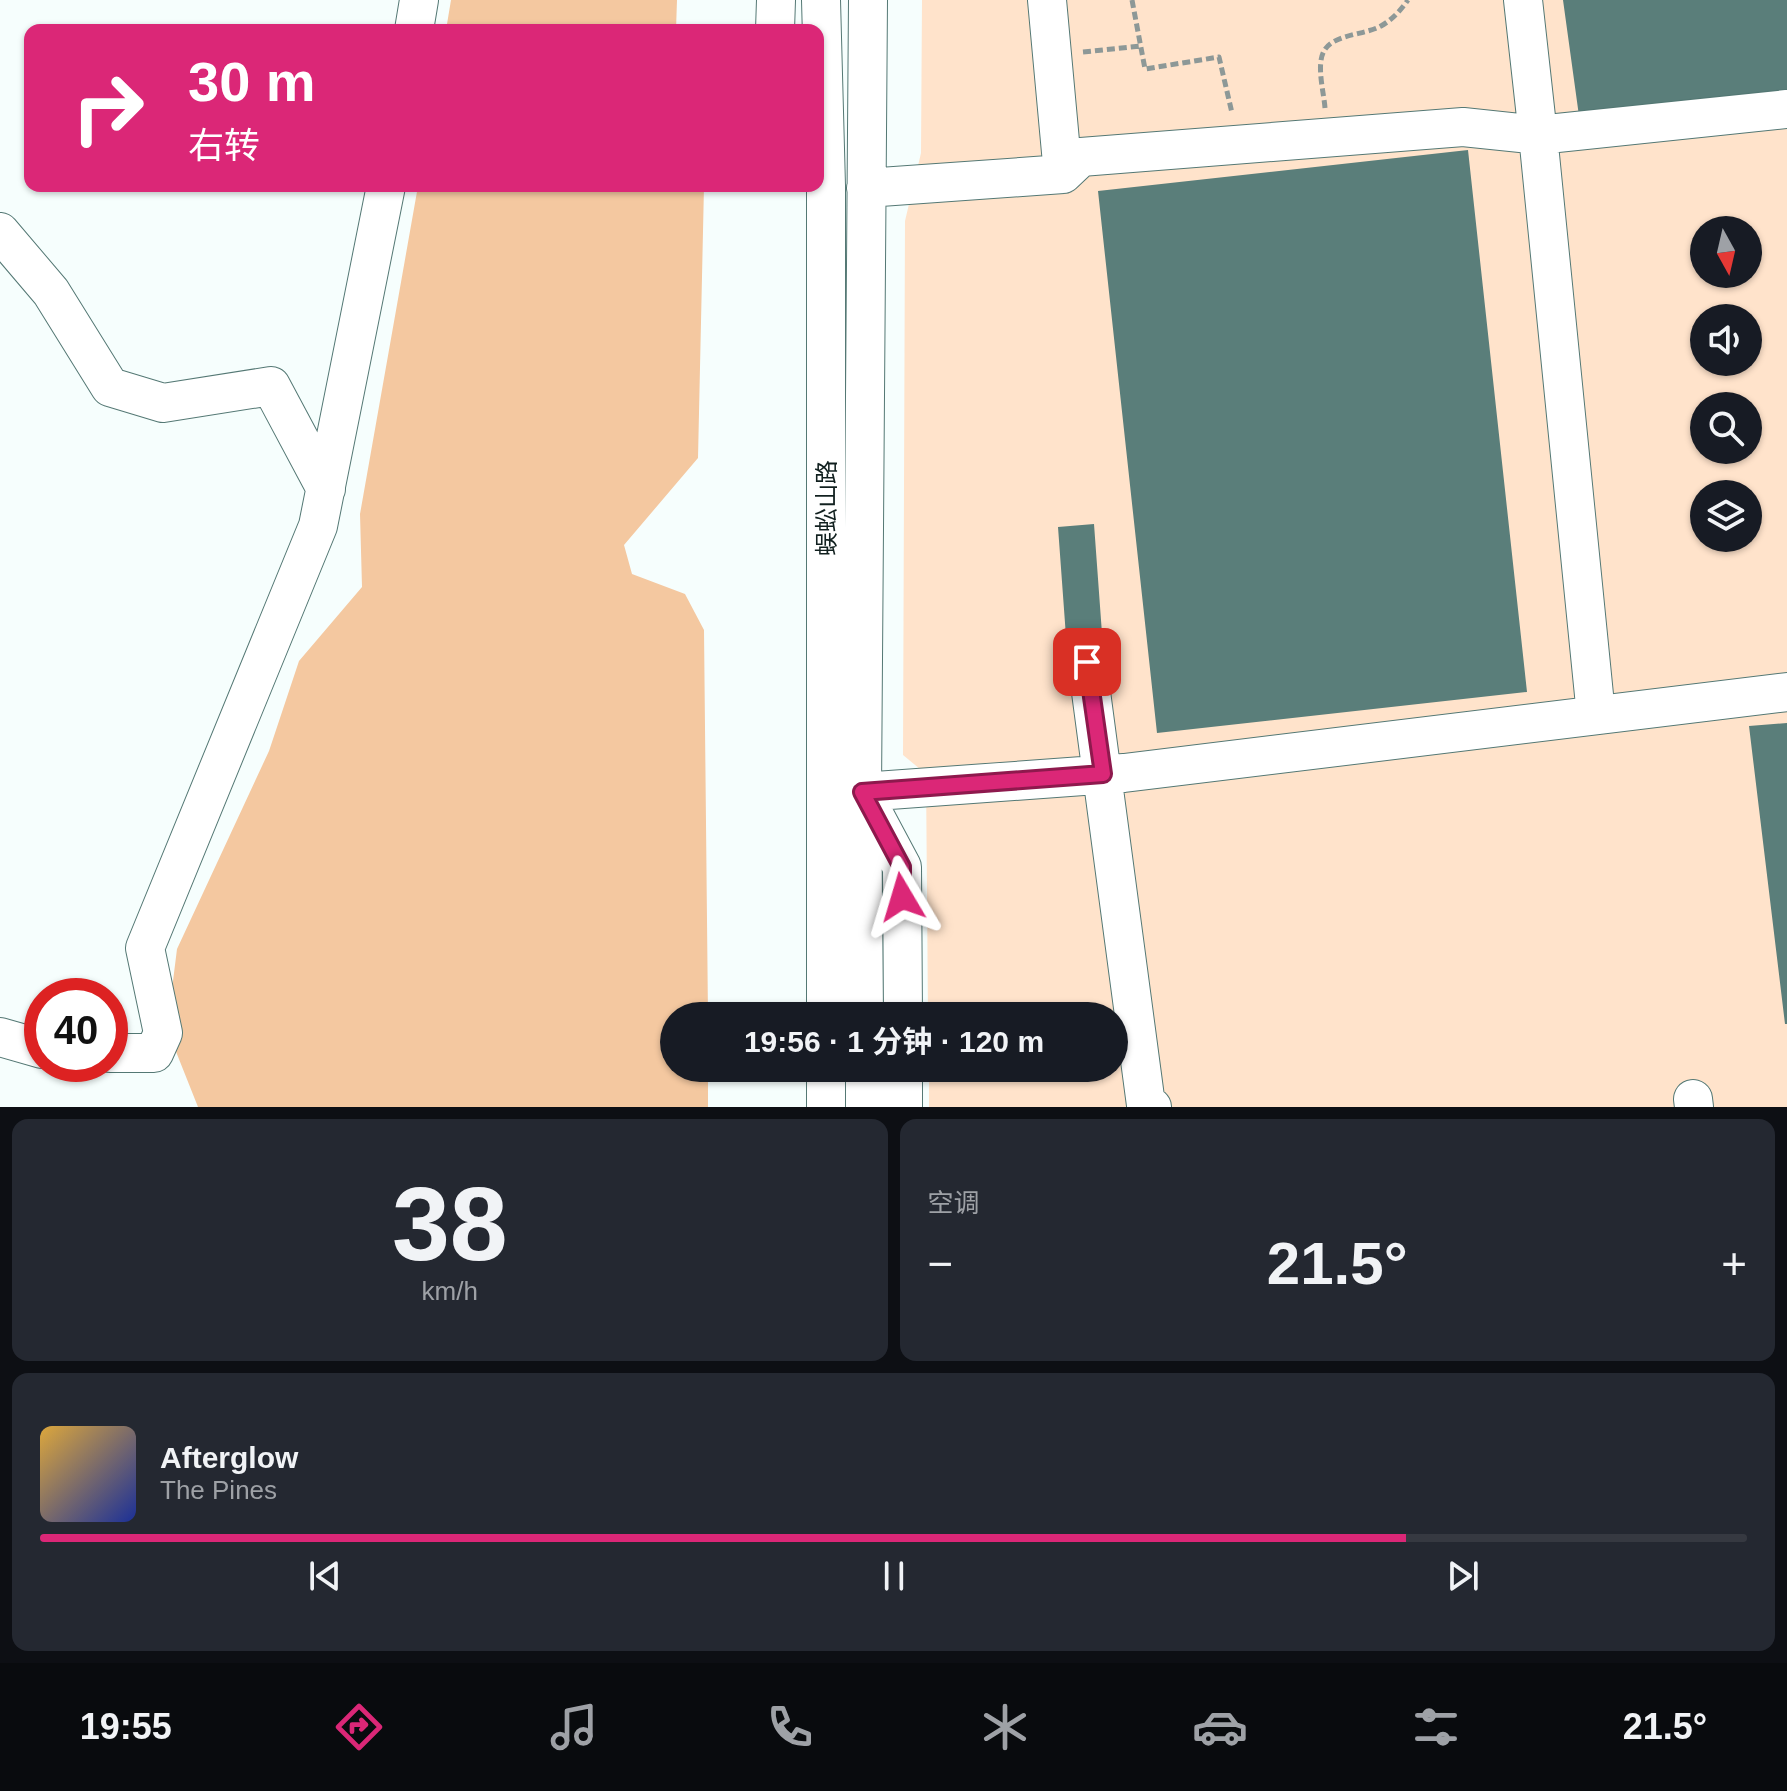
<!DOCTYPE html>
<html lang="zh">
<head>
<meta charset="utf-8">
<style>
  body { margin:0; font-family:Helvetica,"Noto Sans SC",sans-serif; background:#242831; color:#f1f3f6; height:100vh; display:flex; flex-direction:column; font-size:30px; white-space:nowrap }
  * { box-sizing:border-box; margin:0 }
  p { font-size:26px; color:#9ea1a6 }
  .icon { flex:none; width:44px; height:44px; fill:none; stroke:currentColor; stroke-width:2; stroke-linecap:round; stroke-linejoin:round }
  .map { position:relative; height:1107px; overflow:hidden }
  .panel { display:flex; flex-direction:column; gap:12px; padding:12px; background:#0d0f14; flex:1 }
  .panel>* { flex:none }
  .top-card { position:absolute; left:24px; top:24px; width:800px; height:168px; border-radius:16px; box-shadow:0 2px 6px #0004; background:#db2777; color:#fff; overflow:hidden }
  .needle { width:52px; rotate:172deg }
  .buttons { position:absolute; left:1690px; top:216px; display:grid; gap:16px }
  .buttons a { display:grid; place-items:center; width:72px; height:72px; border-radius:50%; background:#171b24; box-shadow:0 2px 6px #0004; font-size:40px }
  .speed { position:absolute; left:24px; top:978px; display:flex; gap:16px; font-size:40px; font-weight:700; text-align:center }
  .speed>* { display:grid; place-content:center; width:104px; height:104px; border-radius:50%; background:#171b24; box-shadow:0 2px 6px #0004; line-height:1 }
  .speed .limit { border:12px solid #d22; background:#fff; color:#111 }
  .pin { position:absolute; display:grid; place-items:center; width:68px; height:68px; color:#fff; margin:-34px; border-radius:16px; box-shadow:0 4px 12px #0006 }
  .me { position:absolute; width:88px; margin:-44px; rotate:353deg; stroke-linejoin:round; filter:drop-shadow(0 0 6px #0008) }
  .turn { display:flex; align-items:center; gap:28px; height:168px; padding:0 32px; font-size:36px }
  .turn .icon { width:104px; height:104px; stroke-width:2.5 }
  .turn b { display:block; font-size:56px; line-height:68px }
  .big { font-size:60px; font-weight:700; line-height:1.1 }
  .panel .widget { flex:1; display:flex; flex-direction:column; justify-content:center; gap:12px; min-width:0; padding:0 28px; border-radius:16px; background:#242831 }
  .panel .dial { align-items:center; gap:0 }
  .dial b { font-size:104px; line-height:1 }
  .song { display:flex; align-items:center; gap:24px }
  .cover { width:96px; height:96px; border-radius:12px; background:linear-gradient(135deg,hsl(40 70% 55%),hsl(230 70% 35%)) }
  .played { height:8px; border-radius:4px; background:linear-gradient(90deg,#db2777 80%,#363941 80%) }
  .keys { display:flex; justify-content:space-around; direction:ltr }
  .heat { display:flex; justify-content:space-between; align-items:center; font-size:44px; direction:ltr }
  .panel .tiles { flex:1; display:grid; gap:12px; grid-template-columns:1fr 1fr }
  .widget:last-child { grid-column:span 2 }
  .trip { position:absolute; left:660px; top:1002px; width:468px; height:80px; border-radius:40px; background:#171b24; box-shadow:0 2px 6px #0004; font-weight:700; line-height:80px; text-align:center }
  .menu { display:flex; height:128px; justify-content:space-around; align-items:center; background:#090b0e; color:#9ea1a6 }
  .menu .icon { width:56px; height:56px }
  .menu .current { color:#db2777 }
  .menu b { font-size:36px; color:#f1f3f6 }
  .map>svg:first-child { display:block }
  .green { fill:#ffe3cb; fill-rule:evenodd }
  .water { fill:#f4c8a0 }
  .building { fill:#5a7e7a }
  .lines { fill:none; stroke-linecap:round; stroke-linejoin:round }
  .minor-casing { stroke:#547874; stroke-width:40 }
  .path { stroke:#8d9897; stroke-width:5; stroke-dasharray:8 4; stroke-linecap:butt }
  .minor { stroke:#fff; stroke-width:38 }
  .route-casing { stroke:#8e194d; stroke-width:20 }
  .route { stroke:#db2777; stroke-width:14 }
  .labels { text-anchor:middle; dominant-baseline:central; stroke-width:8; stroke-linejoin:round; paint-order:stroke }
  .street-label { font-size:24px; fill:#11201f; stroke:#fff }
</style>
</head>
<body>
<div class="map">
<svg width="1787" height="1107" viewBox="0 0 1787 1107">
  <rect width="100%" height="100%" fill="#f6fefd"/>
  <path class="green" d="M922,0H1787V1107H929V1068H1114V1016H928L926,774L903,755L905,221L921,153ZM1704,230H1748V274H1704ZM1704,318H1748V362H1704ZM1704,406H1748V450H1704ZM1704,494H1748V538H1704Z"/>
  <path class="water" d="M451,0H677L676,30H446Z
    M418,186H704L698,458L624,545L632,574L685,594L704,630L708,1016H674V1068H708V1107H198L167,1029L177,949L269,751L299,661L362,587L360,514Z"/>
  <path class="building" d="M1563,0H1787V92L1579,116Z
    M1468,150L1527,692L1157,733L1098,191Z
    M1094,524L1104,661L1068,664L1058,527Z
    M1787,723V1024H1785L1749,726Z"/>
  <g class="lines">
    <defs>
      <path id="minor" d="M821,0L826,186V1016
        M414,30L419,0
        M775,30L776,0
        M1063,174L1081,157L1463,127L1538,135L1523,0
        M866,188L1063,174L1047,0
        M0,232L51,292L110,387L163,403L271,386L326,489
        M1087,662L1146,1105L1152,1107
        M1596,715L1538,135L1787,109
        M864,1016L862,792L868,0
        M903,1016L902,867L862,792L1124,773L1787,692
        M0,1037L42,1049
        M110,1053H154L163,1033L145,948L318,526L386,186
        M826,1068V1107
        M865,1068V1107
        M903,1068V1107
        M1693,1099L1694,1107"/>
    </defs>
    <use href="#minor" class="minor-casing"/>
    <path class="path" d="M1132,0L1145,69L1219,57L1232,113
      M1083,52L1141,46
      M1325,108C1324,93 1316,65 1324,51C1333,34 1365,35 1381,26C1393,19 1400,11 1408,0"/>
    <use href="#minor" class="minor"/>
  </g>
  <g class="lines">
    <defs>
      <path id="route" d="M902,897V867L862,792L1103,774L1087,662"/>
    </defs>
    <use href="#route" class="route-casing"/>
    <use href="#route" class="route"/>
  </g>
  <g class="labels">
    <g class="street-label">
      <text transform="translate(826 508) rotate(-90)">蜈蚣山路</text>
    </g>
  </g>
</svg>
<div class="buttons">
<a><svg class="needle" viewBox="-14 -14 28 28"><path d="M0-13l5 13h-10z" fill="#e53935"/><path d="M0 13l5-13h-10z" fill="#9ea1a6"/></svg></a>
<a><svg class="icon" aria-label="sound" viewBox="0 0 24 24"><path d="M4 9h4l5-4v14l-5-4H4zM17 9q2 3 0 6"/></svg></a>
<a><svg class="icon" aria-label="search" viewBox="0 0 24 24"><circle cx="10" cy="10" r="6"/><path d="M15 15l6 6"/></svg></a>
<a><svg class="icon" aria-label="layers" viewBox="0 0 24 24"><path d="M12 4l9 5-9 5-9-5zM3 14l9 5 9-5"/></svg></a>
</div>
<div class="speed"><div class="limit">40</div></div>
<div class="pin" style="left:1087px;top:662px;background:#d93025"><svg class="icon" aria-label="arrive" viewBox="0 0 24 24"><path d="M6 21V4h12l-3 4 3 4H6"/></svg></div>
<svg class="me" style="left:902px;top:897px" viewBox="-20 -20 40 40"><path d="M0-17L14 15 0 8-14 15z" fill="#db2777" stroke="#fff" stroke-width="4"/></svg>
<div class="trip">19:56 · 1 分钟 · 120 m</div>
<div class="top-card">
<div class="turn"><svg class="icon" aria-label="right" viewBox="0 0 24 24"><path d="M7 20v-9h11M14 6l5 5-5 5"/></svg><div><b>30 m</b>右转</div></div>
</div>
</div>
<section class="panel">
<div class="tiles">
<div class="widget dial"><b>38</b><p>km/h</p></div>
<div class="widget"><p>空调</p>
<div class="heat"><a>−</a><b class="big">21.5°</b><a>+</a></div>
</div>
<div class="widget">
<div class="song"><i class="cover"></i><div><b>Afterglow</b><p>The Pines</p></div></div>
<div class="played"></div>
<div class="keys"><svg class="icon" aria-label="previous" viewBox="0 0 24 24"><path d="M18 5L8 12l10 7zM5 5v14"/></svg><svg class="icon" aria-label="pause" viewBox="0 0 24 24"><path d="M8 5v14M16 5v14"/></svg><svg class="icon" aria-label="next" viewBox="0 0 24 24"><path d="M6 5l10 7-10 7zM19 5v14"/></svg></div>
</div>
</div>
</section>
<nav class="menu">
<b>19:55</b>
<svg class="icon current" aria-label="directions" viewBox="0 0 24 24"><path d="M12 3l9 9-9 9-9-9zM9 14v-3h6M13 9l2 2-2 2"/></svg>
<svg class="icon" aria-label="music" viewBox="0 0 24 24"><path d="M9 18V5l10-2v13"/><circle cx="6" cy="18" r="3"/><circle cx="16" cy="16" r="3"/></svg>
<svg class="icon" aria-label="phone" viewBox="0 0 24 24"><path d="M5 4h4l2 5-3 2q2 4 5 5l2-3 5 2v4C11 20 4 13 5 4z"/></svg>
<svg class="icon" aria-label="climate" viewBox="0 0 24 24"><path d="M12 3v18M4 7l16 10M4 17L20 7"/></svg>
<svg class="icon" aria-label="car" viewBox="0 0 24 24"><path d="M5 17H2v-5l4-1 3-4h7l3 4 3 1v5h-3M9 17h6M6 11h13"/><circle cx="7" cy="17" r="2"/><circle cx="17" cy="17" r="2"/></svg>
<svg class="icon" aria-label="filters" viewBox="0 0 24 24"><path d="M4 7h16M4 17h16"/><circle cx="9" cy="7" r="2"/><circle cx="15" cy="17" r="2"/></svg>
<b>21.5°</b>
</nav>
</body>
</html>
